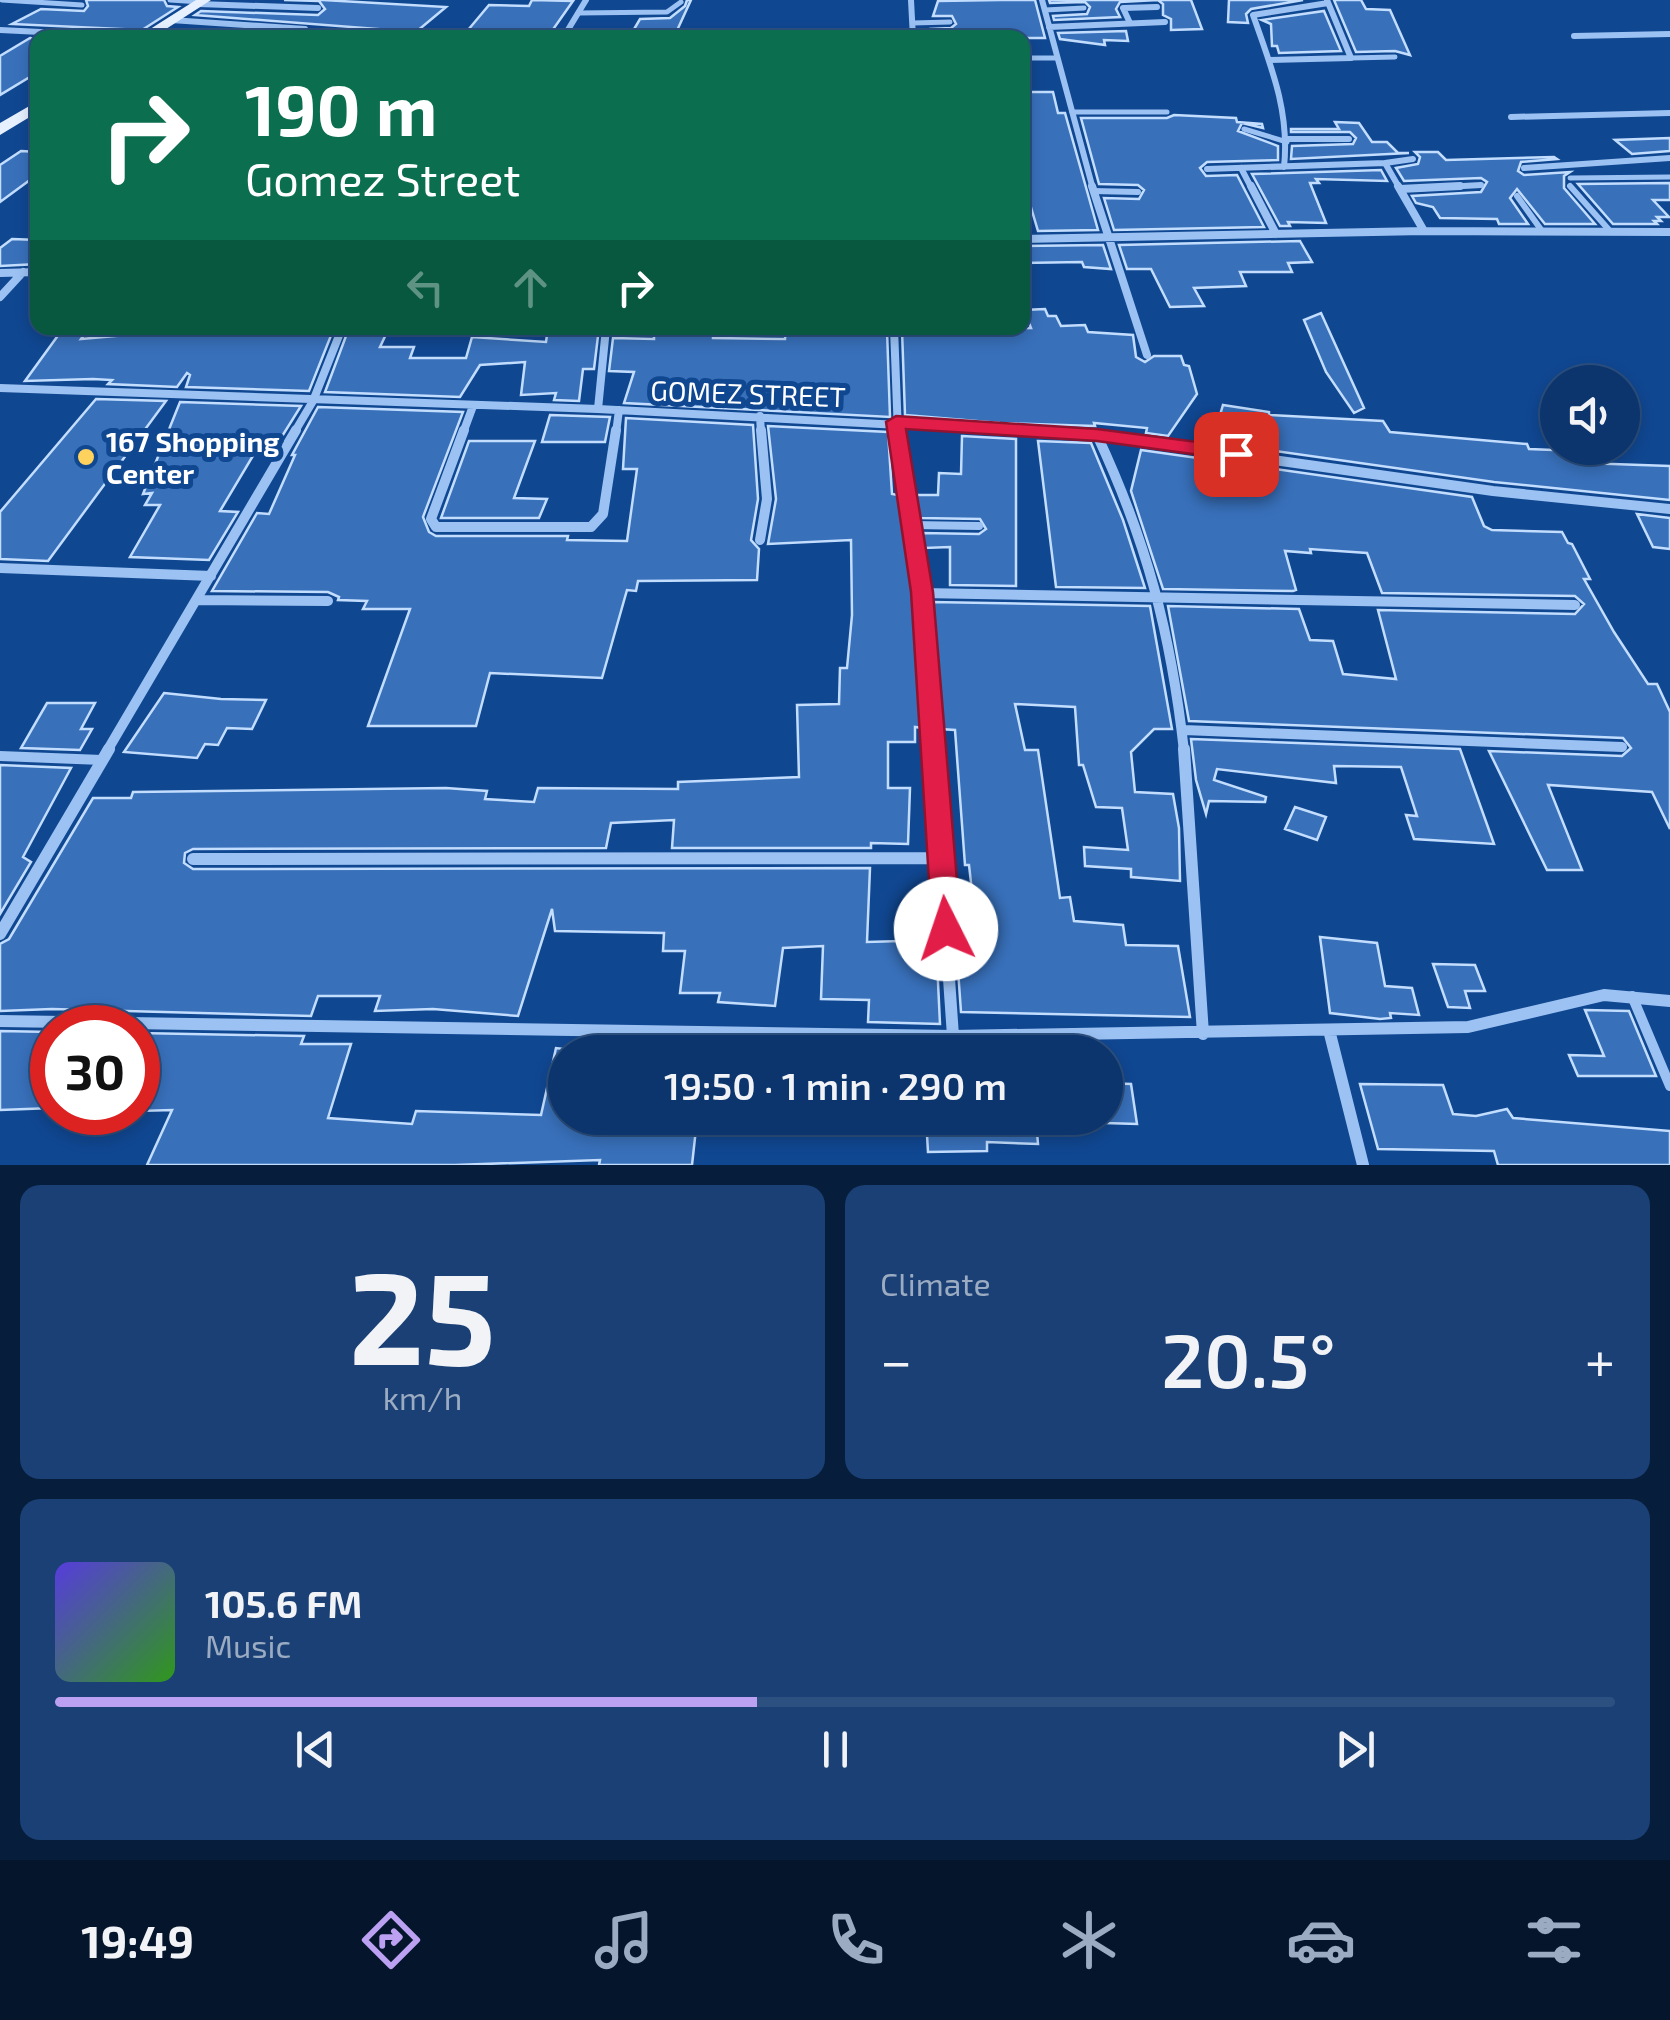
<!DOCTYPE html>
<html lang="en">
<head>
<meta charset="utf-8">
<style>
  body { margin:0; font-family:"Exo 2",sans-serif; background:#1a4075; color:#f1f3f6; height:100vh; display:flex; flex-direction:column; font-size:38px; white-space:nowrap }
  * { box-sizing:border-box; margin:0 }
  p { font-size:32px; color:#9aabc2 }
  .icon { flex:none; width:55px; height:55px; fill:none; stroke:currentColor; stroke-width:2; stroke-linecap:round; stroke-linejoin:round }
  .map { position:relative; height:1165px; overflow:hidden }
  .drawer { display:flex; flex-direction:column; gap:20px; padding:20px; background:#071d3c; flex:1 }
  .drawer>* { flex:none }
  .banner { position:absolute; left:30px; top:30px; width:1000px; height:305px; border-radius:20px; box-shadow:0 5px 15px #0003,0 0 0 2px #2c5080; background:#0b6e4f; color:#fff; overflow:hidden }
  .fabs { position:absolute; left:1540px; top:365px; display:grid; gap:20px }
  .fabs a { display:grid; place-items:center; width:100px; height:100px; border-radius:50%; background:#0c356d; box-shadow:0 5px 15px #0003,0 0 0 2px #2c5080; font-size:50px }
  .speed { position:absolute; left:30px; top:1005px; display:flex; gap:20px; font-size:50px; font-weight:700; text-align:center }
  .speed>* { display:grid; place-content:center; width:130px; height:130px; border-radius:50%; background:#0c356d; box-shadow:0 5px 15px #0003,0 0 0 2px #2c5080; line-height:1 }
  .speed .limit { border:15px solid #d22; background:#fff; color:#111 }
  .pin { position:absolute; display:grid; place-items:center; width:85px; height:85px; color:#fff; margin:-42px; border-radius:20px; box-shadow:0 5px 15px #0006 }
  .me { position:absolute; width:110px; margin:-55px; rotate:356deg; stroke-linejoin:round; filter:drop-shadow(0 0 8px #0008) }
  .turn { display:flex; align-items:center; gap:35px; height:210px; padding:0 50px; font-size:45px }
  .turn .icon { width:130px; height:130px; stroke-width:2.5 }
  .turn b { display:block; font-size:70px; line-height:85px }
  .lanes { display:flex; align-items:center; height:95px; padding:0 50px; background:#0003; justify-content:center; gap:50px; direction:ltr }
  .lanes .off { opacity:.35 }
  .big { font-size:75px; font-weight:600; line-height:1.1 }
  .drawer .card { flex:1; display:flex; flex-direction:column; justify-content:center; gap:15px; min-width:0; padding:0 35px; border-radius:20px; background:#1a4075 }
  .drawer .dial { align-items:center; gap:0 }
  .dial b { font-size:130px; line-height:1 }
  .song { display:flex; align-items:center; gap:30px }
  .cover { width:120px; height:120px; border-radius:15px; background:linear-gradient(135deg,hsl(250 70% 55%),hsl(110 70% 35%)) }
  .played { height:10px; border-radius:5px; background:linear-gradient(90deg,#bca0f2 45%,#2c5080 45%) }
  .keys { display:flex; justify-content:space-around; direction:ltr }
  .heat { display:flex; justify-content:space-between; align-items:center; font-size:55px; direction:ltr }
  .drawer .tiles { flex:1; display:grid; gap:20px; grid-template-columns:1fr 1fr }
  .card:last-child { grid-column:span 2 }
  .trip { position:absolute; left:548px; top:1035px; width:575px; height:100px; border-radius:50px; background:#0c356d; box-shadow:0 5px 15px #0003,0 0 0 2px #2c5080; font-weight:600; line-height:100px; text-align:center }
  .tab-bar { display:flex; height:160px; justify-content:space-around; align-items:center; background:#05152c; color:#9aabc2 }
  .tab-bar .icon { width:70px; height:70px }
  .tab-bar .selected { color:#bca0f2 }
  .tab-bar b { font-size:45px; color:#f1f3f6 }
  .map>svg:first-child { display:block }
  .building { fill:#3870ba; stroke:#c2ddfe; stroke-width:2.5 }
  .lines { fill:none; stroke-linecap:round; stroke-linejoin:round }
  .service-far3 { stroke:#9bc2f3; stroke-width:5 }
  .service-far2 { stroke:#9bc2f3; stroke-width:6 }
  .service-far1 { stroke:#9bc2f3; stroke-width:8 }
  .service { stroke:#9bc2f3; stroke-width:10 }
  .minor-far3 { stroke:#9bc2f3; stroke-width:6 }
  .minor-far2 { stroke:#9bc2f3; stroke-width:8 }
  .minor-far1 { stroke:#9bc2f3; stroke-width:10 }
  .minor { stroke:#9bc2f3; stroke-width:12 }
  .primary { fill:#e7f0ff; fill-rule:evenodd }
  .route { fill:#e11d48; stroke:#92132f; stroke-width:2.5 }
  .poi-dot { fill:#ffd25d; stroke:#104791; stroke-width:4 }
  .labels { text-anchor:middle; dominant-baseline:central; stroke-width:10; stroke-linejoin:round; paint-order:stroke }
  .street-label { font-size:28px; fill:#fff; stroke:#104791 }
  .poi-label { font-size:28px; font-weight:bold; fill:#fff; stroke:#104791; text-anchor:start }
</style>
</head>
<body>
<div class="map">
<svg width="1670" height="1165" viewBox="0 0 1670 1165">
  <rect width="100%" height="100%" fill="#104791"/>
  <path class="building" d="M86,0H164L167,6L178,7L142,30L12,24L41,9L84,11L88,6Z
    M284,0H323L446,7L416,32L195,15L201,11L318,15L325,9L319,1Z
    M532,0L573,1L547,38L463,36L489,5L529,6Z
    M687,0H691L674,37L630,36L640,19L670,18L685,6Z
    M1001,0H1035L1045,38H927L930,29L951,28L956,24L952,16H933L938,1Z
    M1049,0H1191L1202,29L1171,30V19L1163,15V4L1158,0L1120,2L1116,9L1120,17L1054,20L1053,16L1087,14L1090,7L1085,2L1050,3Z
    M1229,0H1303L1251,9L1246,14L1248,23L1228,22Z
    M1334,0H1361L1366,9L1390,10L1410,55L1395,51L1356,52Z
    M1324,11L1341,51L1279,53L1277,46H1272L1271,24L1262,20Z
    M1126,31L1128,41L1104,40L1105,45L1060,39L1058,33Z
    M30,38L38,39V72L0,95V56Z
    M1022,92H1053L1058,113H1065L1098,230L1038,231L1022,177Z
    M1174,115L1236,118L1237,122L1262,124L1263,128L1242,123L1238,131L1278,146V160L1207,162L1200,168L1206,176L1237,175L1264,227L1114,230L1104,198L1139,199L1144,190L1138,185L1099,184L1081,118H1167Z
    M1335,122L1359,123L1372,142H1387L1398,153H1409L1291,159L1292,146L1353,144L1356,138L1350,132H1291V129H1339Z
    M1670,138V151L1632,154L1615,140Z
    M21,151L38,152V174L0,202V165Z
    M1415,152H1438L1446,160L1554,157L1557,159L1521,162L1518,171L1524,175L1570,172L1564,176V188L1595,224H1545L1517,189L1510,198L1528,224H1499L1497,219L1440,218L1433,207L1416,203L1412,196L1481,192L1487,182L1481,178L1404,181L1396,168L1418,164L1420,157Z
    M1381,170L1387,181L1316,179L1319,183H1310L1326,223L1288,222L1290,226H1280L1252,174Z
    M1670,183V200H1653L1669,217H1657L1661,221H1654L1657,224H1613L1578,184Z
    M12,239L38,240V264L0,266V248Z
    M1300,241L1312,262L1288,263L1292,272H1240L1246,286L1194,288L1204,306L1170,307L1151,269H1127L1119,245Z
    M1103,245L1111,269L1084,267L1082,262L1022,263V246Z
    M1045,309L1048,316H1056L1061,326L1085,325L1088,332L1133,335L1136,357L1145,362L1154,356H1181L1184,365L1189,366L1197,394L1168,436L1146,433L1147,428L1094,423L1095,426L1000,423L905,415L902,330L1031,328L1024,310Z
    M1321,313L1364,408L1354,413L1326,372L1304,320Z
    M163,328H334L309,391L186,387L190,375L187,373L177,387L108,384L112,380L93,379L25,381L62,330L88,329L81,339L160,332Z
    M349,328H389L380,347H414L410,358H466L472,337L546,342L548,328H599L594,369H583L579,401L554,400L556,393L521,395L525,362L480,365L460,397L325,392Z
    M713,328V338L785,339L786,330L816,328L887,330L890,417L624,403L634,372L609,371L613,338L654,339V329Z
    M96,399L166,401L48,561L0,559V512Z
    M180,402L301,406L271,454H254L220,511L238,512L209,560L130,557L160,505H145L152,493L143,494Z
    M1223,405L1269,412V415L1383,421L1390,432L1527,444L1529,449L1578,451L1584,463L1670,466V500L1494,482L1212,442Z
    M318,407L463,412L423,517L429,532L436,536H568L567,540L627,541L637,469H623L626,418L753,425L758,499L751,540L759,549L757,580L638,581L636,591L627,590L602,678L490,673L476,726H368L410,609H363L367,601L338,600L339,597L328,592L212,591L257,513L269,514L295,455H292Z
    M550,415L610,417L605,442H542Z
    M768,426L888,432L892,494L898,495L914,599L923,728L915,727V742H888V788H910L908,844L871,843V848H672L674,820L611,823L606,848L193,849L185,853L184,863L193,869L870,868L867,942L936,940L940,1024L868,1022L869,1000L821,999L823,946L783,948L775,1006L718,1002L720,993H680L685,951H663L664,933L555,931L552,909L518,1016L433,1009L375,1011L380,996H318L311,1016L52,1009L0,1011V944L9,939L93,798H131L133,792L446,788L487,791L485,799L534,802L538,788L678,789V782L799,777L797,705L839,704L840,668H847L852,615L851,540L768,544L776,499Z
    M962,436L1016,439V586L950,585V547L924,548L922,533L979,534L986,529L980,519L919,518L916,495H938L939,473L961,474Z
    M469,441H535L514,498L547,499L539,518H441Z
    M1038,441L1091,443L1123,520L1145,588L1056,587Z
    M1141,450L1472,497L1484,526L1492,530L1562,532L1568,543L1572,544L1590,579H1584L1614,632L1648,684H1657L1670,712V829L1652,792L1548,785L1582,870H1547L1489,751L1622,756L1631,748L1623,738L1189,721L1168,606L1299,609L1310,640L1333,641L1343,674L1396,679L1378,610L1575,614L1584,604L1575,596L1382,593L1367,553L1310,549L1311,553L1285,551L1296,590L1293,591L1163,589L1131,491Z
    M1637,514L1670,518V549L1653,547Z
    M931,602L1150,606L1172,729H1154L1131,752L1135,792L1173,794L1179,828L1180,881L1131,877V869L1085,866L1084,847L1128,850L1122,808L1096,807L1083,765H1079L1075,707L1015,704L1025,750H1038L1060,898L1070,897L1074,921L1123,925L1126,945L1178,946L1190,1017L961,1012L956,941H960V935H977L969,865H965L955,730L940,729Z
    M164,693L221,699L266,700L252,729L227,728L218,745L205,744L197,758L124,752Z
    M47,703H95L81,729H92L80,750L21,748Z
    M1191,739L1460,749L1494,844L1414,839L1406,815L1417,816L1401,767L1334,766L1336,783L1217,769L1214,780L1266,797L1265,802L1209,801L1206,814L1196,780Z
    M0,765L71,768L23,857L31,862L0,914Z
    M1295,807L1326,817L1317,840L1285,829Z
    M1320,937L1377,943L1385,986L1412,988L1419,1015L1390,1013L1391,1018L1380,1019L1330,1013Z
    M1433,964L1475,965L1485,991H1465L1470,1008L1448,1007Z
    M1585,1010L1629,1011L1656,1076H1578L1569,1055L1604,1056Z
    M0,1031L52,1032V1108L0,1110Z
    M138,1033L304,1036L301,1044H351L328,1118L412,1124L416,1111L541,1115L556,1048L565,1049V1118L697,1120L692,1165H599L600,1160L455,1165H147L172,1110L138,1111Z
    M1105,1083L1131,1084L1137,1124L1105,1123Z
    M1360,1084L1443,1085L1453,1114L1476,1116L1507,1109L1513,1118L1670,1131V1165H1498L1494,1151L1378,1149Z
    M926,1118L1036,1121L1038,1144L987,1142V1151L928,1152Z"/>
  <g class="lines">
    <path class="service-far3" d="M2,0L82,5
      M170,0L201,2
      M1045,10L1084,8
      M578,13L667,12L681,2
      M913,23L950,22
      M1022,58H1057
      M1351,58L1395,57
      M1072,112H1167
      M1244,129L1287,142
      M1570,178L1670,177"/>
    <path class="service-far2" d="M1570,186L1610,231
      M1093,191L1138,192
      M1517,196L1542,231"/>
    <path class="service-far1" d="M912,525L979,526"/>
    <path class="service" d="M0,756L102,760
      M1632,996L1670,1086"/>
    <path class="minor-far3" d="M911,0L913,38
      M1042,0L1093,189
      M198,4L318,8
      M171,20L305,29
      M1130,23L1123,8L1157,7
      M1049,27L1165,22
      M0,30L143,37
      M1574,36L1670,34
      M563,38L586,0
      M1269,60L1351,58L1327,0
      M1511,117L1670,113
      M1287,139H1349
      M1385,163L1413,159
      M1284,167C1290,112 1271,66 1253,15L1328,3
      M1241,168L1252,189
      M1524,168L1670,158
      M1207,169L1385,163L1400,189
      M1410,189L1481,185"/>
    <path class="minor-far2" d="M1092,186L1147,355
      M1251,186L1276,234
      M1398,186L1424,231
      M1400,189L1460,186
      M1022,239L1424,231L1670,232
      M0,273L38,272
      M0,297L23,272
      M894,328L898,433
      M0,388L598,409L1053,433
      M598,409L606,328
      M760,416L761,433
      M294,433L313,401L342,328
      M463,433L473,406
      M616,433L619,410"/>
    <path class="minor-far1" d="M464,430L431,519L436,527H591L603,514L616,430
      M897,430L922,593L933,751
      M1005,430L1097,435L1493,491L1670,509
      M1097,435C1147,542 1171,634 1184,751
      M760,540L767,499L761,430
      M0,568L211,576
      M922,593L1575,605
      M197,600L328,601
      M1184,730L1622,747
      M107,751L296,430"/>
    <path class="minor" d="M933,749L953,1036
      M1184,749L1203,1034
      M193,859L942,858
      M0,934L109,749
      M0,1021L953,1036L1468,1027L1604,995L1670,1001
      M1329,1030L1363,1165"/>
    <path class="primary" d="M196,0H211L152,38H136Z
      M38,101V112L0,135V123Z"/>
  </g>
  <path class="route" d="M896,416L1097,429L1236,447L1247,454L1236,460L1097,441L906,429L933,592L961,929L957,937L946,940L936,937L932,929L911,592L886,422Z"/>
  <circle class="poi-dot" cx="86" cy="457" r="10"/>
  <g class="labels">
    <g class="street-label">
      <text transform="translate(748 393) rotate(2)">GOMEZ STREET</text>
    </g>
    <g class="poi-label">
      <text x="106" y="441">167 Shopping<tspan x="106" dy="32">Center</tspan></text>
    </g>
  </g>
</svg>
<div class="fabs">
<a><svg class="icon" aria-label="sound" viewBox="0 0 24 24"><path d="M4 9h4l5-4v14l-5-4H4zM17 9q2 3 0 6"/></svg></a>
</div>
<div class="speed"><div class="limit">30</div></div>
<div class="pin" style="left:1236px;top:454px;background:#d93025"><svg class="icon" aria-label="arrive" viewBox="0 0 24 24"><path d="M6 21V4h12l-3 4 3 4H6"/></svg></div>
<svg class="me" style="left:946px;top:929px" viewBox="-20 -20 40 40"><circle r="19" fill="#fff"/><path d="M0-13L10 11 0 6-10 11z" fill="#e11d48"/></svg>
<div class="trip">19:50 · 1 min · 290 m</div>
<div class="banner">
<div class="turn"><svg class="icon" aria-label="right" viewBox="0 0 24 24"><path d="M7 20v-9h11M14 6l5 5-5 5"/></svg><div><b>190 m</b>Gomez Street</div></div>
<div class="lanes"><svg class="icon off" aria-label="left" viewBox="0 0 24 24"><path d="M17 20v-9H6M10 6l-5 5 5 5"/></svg><svg class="icon off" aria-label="ahead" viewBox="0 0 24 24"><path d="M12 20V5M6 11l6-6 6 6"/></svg><svg class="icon" aria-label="right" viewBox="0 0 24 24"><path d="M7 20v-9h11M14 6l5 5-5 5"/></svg></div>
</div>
</div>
<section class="drawer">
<div class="tiles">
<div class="card dial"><b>25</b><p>km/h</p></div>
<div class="card"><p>Climate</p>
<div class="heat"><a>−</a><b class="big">20.5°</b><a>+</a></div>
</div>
<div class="card">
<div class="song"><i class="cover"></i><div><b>105.6 FM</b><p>Music</p></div></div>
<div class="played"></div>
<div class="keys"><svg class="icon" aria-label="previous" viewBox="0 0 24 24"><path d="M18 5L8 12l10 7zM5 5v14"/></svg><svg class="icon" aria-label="pause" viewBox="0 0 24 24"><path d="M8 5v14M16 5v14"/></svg><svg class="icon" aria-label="next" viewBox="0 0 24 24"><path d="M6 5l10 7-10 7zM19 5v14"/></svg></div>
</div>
</div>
</section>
<nav class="tab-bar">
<b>19:49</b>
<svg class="icon selected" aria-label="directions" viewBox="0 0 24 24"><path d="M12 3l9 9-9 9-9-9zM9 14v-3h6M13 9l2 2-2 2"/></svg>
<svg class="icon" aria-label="music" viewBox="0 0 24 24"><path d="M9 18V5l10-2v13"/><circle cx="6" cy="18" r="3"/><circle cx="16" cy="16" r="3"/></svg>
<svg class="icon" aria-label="phone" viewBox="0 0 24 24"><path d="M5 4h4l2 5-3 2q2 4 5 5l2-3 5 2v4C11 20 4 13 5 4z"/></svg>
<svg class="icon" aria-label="climate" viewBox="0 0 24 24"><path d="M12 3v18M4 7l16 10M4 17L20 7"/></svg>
<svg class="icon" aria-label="car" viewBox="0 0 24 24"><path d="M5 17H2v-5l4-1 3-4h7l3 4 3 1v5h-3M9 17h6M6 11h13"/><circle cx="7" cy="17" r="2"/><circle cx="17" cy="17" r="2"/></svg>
<svg class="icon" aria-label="filters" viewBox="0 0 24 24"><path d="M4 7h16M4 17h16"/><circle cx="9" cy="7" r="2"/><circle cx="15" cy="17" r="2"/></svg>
</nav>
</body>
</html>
